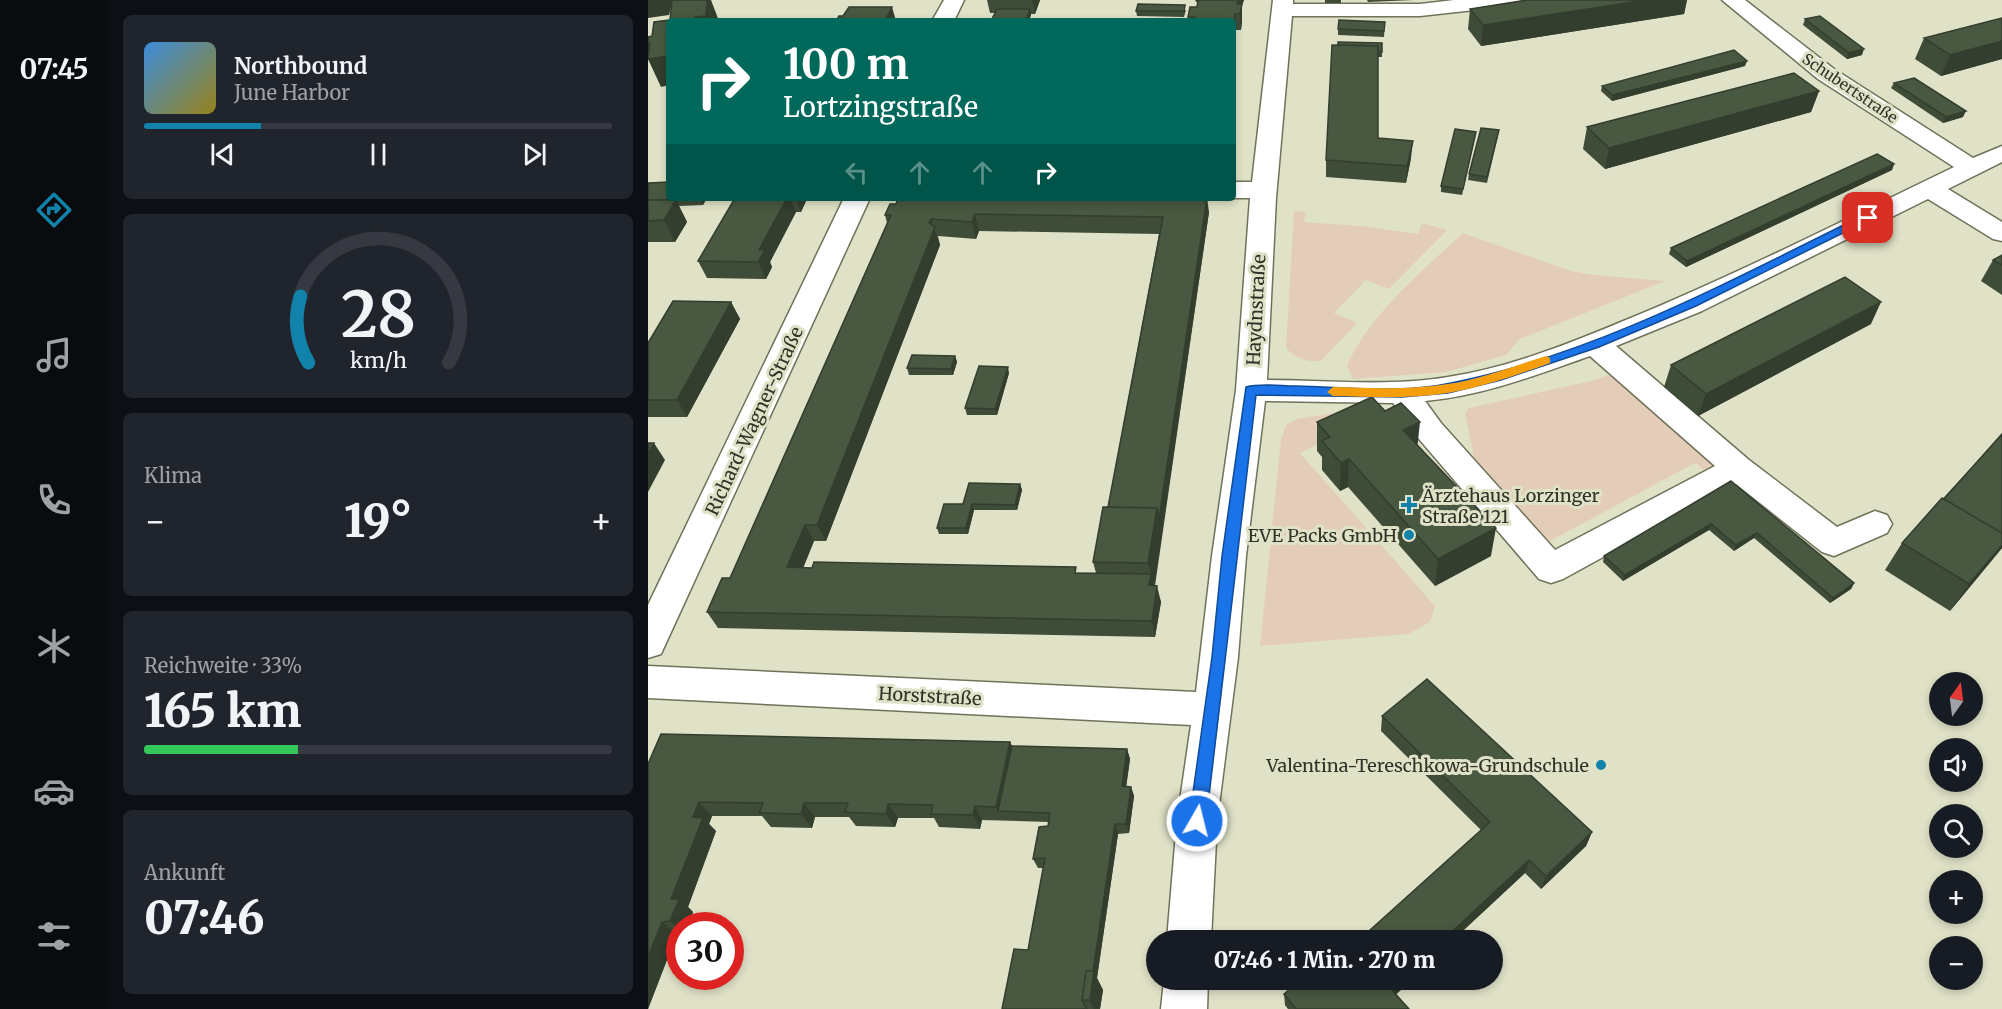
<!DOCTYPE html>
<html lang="de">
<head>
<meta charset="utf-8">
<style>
  body { margin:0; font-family:Merriweather,serif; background:#20242c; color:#f1f3f6; height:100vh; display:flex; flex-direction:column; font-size:22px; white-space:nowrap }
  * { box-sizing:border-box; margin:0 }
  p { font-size:20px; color:#9ea1a6 }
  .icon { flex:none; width:33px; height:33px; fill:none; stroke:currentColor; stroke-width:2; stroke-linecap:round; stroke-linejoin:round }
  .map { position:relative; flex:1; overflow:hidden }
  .sheet { display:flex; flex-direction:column; gap:15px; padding:15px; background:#0d0f14; width:540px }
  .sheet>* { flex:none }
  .hud { position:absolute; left:18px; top:18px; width:570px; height:183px; border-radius:6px; box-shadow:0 3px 9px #0003; background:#00695c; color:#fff; overflow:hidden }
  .needle { width:39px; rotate:14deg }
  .controls { position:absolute; left:1281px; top:672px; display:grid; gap:12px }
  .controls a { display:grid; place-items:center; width:54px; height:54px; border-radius:50%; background:#171b24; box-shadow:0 3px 9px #0003; font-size:30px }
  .speed { position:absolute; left:18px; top:912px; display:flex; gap:12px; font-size:30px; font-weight:700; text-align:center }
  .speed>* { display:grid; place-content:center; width:78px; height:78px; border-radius:50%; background:#171b24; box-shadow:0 3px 9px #0003; line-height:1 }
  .speed .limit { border:9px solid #d22; background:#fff; color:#111 }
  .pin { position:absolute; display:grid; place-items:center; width:51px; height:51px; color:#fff; margin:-26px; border-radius:12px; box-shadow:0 3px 9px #0006 }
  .me { position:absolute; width:66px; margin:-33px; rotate:8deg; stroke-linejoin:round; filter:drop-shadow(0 0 4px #0008) }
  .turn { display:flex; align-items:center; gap:21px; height:126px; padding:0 18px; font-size:27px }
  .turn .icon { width:78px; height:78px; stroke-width:2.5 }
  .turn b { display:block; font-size:42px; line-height:51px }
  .lanes { display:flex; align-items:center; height:57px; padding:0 18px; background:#0003; justify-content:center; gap:30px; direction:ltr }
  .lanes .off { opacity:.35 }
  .big { font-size:45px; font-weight:800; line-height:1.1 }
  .sheet .tile { flex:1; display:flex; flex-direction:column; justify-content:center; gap:9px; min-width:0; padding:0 21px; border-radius:9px; background:#20242c }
  .sheet .dial { align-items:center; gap:0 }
  .dial svg { height:156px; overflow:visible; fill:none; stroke:#363941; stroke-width:7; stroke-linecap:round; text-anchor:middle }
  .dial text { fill:#f1f3f6; stroke:none }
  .song { display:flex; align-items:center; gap:18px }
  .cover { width:72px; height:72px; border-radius:9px; background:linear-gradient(135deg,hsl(210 70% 55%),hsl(50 70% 35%)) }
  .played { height:6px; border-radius:3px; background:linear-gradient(90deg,#1183aa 25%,#363941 25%) }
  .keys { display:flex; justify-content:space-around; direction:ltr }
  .heat { display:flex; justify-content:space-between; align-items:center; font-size:33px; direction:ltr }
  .charge { height:9px; border-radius:4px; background:linear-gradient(90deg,#34c759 33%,#363941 0) }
  .trip { position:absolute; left:498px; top:930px; width:357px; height:60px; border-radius:30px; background:#171b24; box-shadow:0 3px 9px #0003; font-weight:800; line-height:60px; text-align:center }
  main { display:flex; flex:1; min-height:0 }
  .tabs { display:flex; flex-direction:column; width:108px; justify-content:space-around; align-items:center; background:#090b0e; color:#9ea1a6 }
  .tabs .icon { width:42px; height:42px }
  .tabs .current { color:#1183aa }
  .tabs b { font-size:27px; color:#f1f3f6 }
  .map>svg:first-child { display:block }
  .green { fill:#e4cdb8 }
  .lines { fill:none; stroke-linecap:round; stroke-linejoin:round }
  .minor-casing { stroke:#70725a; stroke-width:3 }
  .minor { fill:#fff; fill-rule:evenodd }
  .wall { fill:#3f4c38; fill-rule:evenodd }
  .shaded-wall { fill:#333e2e }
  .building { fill:#495841; stroke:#333e2e; stroke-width:1.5 }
  .route { fill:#1a73e8; stroke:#114b97; stroke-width:1.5 }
  .slow { fill:#f59e0b }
  .poi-dot { fill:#1183aa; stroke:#e0e2c7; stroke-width:2 }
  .labels { text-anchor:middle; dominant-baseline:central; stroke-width:6; stroke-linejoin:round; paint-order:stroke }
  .far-street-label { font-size:15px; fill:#303127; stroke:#e0e2c7 }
  .street-label { font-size:18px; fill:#303127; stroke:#e0e2c7 }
  .poi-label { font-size:18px; fill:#303127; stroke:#e0e2c7; text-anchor:end }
</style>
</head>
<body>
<main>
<nav class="tabs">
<b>07:45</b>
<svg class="icon current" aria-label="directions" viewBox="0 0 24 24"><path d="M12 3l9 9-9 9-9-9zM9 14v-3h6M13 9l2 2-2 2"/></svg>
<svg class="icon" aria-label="music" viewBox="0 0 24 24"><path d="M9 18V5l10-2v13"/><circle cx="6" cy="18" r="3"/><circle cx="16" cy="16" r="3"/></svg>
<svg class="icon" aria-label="phone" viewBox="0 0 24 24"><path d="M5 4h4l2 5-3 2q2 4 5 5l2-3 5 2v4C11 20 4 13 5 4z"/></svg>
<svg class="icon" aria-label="climate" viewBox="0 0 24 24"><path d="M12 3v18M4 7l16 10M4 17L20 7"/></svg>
<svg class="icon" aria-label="car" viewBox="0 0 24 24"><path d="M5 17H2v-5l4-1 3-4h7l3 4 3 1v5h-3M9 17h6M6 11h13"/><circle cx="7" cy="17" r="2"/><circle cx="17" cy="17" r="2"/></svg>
<svg class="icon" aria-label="filters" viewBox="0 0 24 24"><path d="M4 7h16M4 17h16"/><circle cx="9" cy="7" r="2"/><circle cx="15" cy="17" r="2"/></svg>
</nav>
<section class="sheet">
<div class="tile">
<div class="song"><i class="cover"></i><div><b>Northbound</b><p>June Harbor</p></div></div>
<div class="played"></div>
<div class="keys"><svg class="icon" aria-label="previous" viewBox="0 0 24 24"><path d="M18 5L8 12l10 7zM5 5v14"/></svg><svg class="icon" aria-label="pause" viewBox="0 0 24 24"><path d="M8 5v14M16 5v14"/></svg><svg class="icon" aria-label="next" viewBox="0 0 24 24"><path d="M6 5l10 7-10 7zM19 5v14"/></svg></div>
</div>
<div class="tile dial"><svg viewBox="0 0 100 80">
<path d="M14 69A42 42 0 1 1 86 69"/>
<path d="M14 69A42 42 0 0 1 10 35" stroke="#1183aa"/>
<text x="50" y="56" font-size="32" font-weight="700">28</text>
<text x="50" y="72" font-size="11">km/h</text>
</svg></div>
<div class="tile"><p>Klima</p>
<div class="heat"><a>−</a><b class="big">19°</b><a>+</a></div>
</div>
<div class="tile"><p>Reichweite · 33%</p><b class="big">165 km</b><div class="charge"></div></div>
<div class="tile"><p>Ankunft</p><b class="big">07:46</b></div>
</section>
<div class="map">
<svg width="1354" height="1009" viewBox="0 0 1354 1009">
  <rect width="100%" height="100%" fill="#e0e2c7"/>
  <path class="green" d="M646,211L658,212L656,222L713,226L770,234L774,223L799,230L741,289L718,280L686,313L709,323L673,361C659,362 648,359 638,348Z
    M815,233L923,271L947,275L1017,281L872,339L858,355L798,372L705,379L699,365C724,312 773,272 815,233Z
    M968,373L1072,463L1063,475L1047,463L902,541L881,523L827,462L817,413L821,408L943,381Z
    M698,411L735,413L652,453L787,606L782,622L761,634L612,646L633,439L638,425L649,419Z"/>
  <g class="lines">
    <defs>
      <path id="minor" d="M296,0H316L306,21H284Z
        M625,0H645V4H772L806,0H873L870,4L863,6L772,16H644L628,198L619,380C678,380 741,387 800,377C859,368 918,345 973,322C1086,276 1196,220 1306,167L1170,79L1074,0H1097L1186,69L1325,158L1354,146V162L1300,189L1354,222V241L1345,239L1280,199L1054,311L968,346L1101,460L1189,527L1227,511L1239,515L1244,524L1239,533L1186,556L1174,552L1088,484L915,579L903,583L891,579L771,439L745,403L617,401L598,556L590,657L569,821L563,940H519L529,821L543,725L0,698V666L548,692L564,556L588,390L602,198H585V182H604ZM942,356L1067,466L907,550L793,423L777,401C834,396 888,375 942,356Z
        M196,198H222L18,643L13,654L0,658V605Z
        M516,980H560L559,1009H513Z"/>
    </defs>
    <use href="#minor" class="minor-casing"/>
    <use href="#minor" class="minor"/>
  </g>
  <path class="wall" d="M339,0H392L387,14H383L381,21H343L347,13H342Z
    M547,0H596L594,5V21L593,30H588L585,56V21H540V17L549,7L550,2H548Z
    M677,0H693V3H677Z
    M719,0H766L720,2Z
    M879,0H1039L1036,14L833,46L820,29L822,9Z
    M538,10L536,17L489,16L488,11Z
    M1354,18V59L1293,76L1267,59L1276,38Z
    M1157,19L1214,55L1199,59L1155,25Z
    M737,22L736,37L690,35V29Z
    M734,43V57H730V138L763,158L758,183L678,177V160Z
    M1097,66L964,101L953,91L954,86Z
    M1246,83L1315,117L1295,123L1243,88Z
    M1171,91L1163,112L957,169L935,149L939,127Z
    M828,132L814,195L793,192V186Z
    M850,136L839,183L820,180L821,174Z
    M1246,164L1244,170L1038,267L1021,254L1023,248Z
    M0,183L59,198L55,205L31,206L39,222L27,242H0Z
    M87,198H157L158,201L153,212H148L122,262L124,267L118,279L59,278L50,261Z
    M561,212L507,586L513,602L507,637L70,628L59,612L82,578L239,223L237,215ZM331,231L511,234L460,507L445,562L448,573L155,568L166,541H178L292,245L290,236L328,239Z
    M1354,255V295L1333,281L1345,260Z
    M83,302L92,319L39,417H0V343Z
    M1223,324L1050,416L1016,387L1023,365Z
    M307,356L309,362L305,375H261L259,368Z
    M361,373L349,415H319L317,408Z
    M669,422L770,446L843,556L787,586L700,487L692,491L674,470V457L669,451Z
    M1354,434V548L1302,611L1237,570L1254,543Z
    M1083,481L1206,583L1203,589L1182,603L1106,538L1086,551L1061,530L975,581L955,562L956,556Z
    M372,484L374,490L369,510H326L320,534H291L289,528L315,504Z
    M734,716L944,832L938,846L893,889L877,873L805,940H711L833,830L733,731Z
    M362,742L364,746L479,749L482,759L478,786L483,787L486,796L481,833L470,834L449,978L455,990L452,1009H354L380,950L395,868H390L385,859L400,826L401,822L334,820L332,829L291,827L286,818H250L247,827L208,826L201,817H167L164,828L123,827L114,816H64L61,824L68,831L40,907L45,912L40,926H32V934H29L0,1009V764Z
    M764,980L748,994L761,1009H640L637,1005L636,994Z"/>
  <path class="shaded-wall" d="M0,0H25L21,15L0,18Z
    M59,0H63L71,21H46L47,17Z
    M384,0H392L387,14Z
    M590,0H596L594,5V21L593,30L592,14L589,4Z
    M998,0H1039L1036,14L833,46L835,25Z
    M244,7L248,21H237Z
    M382,9L383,15L381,21H378Z
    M587,14L588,30L585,56V32Z
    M1354,41V59L1293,76L1302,55Z
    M2,43L21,56V85L13,87L0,59V44Z
    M1216,49L1214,55L1199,59L1201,53Z
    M1099,61L1097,66L964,101L965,95Z
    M1171,91L1163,112L957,169L961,148Z
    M1318,111L1315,117L1295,123L1298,117Z
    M828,132L827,138L814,195L815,189Z
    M765,141L763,158L758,183L759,166Z
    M1246,164L1244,170L1038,267L1039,261Z
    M53,198H59L55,205L52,199Z
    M139,198H142L148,212L122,262L124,267L118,279L110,262L111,250Z
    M147,198H157L158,201L153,212Z
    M559,198L561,212L504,602L501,585L503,574L500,563Z
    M28,200L39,222L27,242L16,220Z
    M327,214L331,231L328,239L324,222Z
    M283,219L292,245L178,541L169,525Z
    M83,302L92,319L39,417L29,400Z
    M1233,302L1223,324L1050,416L1058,394Z
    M307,356L309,362L305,375L303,369Z
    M360,367L361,373L349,415L347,409Z
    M772,422L769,450L755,430Z
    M6,443L17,460L0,492V454Z
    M701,459L700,487L692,491L693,463Z
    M372,484L374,490L369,510L367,505Z
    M324,504L326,510L320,534L318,528Z
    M1063,524L1061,530L975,581L977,575Z
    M157,525L166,541L149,583L139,567Z
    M848,528L843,556L787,586L790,559Z
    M1109,533L1106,538L1086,551L1088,545Z
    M1354,545V548L1302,611L1321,584Z
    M1206,583L1203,589L1182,603L1185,598Z
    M509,586L513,602L507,637L504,621Z
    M362,742L369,756L350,811L348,807Z
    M479,749L482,759L477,796L474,786Z
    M483,787L486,796L481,833L478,824Z
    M51,802L64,816L61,824L68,831L40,907L45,912L40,926H32V929L22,921L23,899L45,817Z
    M156,803L167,817L164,828L153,814Z
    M240,804L250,818L247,827L238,814Z
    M327,806L334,820L332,829L325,815Z
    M467,824L470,834L449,978L455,990L452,1009H446L441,1000Z
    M944,832L938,846L893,889L898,876Z
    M881,860L877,873L805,940H795Z
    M14,922L29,934L0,1009V957Z
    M753,980H764L742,1000L743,989Z"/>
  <path class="building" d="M24,0H59L58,16L47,17L46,21H21V56L0,59L2,43L0,44V37L4,36L6,22L22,20Z
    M550,0H590L589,4H594L592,14H587L585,32V21H546L547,17H540L542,7H549Z
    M879,0H998L835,25L822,9Z
    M490,4L537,5L536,11H488Z
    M201,7H244L237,21H188L191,16H195Z
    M349,9H382L378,21H343Z
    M1172,16L1216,49L1201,53L1157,19Z
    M1354,18V41L1302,55L1276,38Z
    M691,20L737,22L736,31L690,29Z
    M690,42L734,43V52L730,51V46L690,45Z
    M684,45L730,46V138L765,141L759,166L678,160Z
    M1086,50L1099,61L965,95L954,86Z
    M1146,73L1171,91L961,148L939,127Z
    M1266,78L1318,111L1298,117L1246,83Z
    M833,128L851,130L839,177L821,174Z
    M807,129L828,132L815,189L793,186Z
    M1229,154L1246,164L1039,261L1023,248Z
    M21,182V198H53L52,199L0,200V183Z
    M87,198H139L111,250H117L110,262L50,261Z
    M250,198H559L511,519L509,508L460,507L515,217L327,214L324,222L283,219L281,223L287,227L169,525H157L139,567L164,568L166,562L213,563L428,567L427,573L503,574L501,585L509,586L504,621L59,612L74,578H82L243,215H237L242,204H248Z
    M0,200H28L16,220L0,221Z
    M1354,255V265L1345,260Z
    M1197,277L1233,302L1058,394L1023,365Z
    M25,301L83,302L29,400H0V343Z
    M264,355L307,356L303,369L259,368Z
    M331,366L360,367L347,409L317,408Z
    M724,397L737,411L753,403L772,422L755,430L848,528L790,559L701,459L693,463L674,441L682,437L669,422Z
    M1354,434V533L1296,499Z
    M0,443H6L0,454Z
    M1083,481L1206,583L1185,598L1109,533L1088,545L1063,524L977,575L956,556Z
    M321,483L372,484L367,505L324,504L318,528H289L296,504H315Z
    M1294,498L1354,533V545L1321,584L1254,543Z
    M455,507L509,508L500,563L445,562Z
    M779,679L944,832L898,876L881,860L795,940H711L842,822L734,716Z
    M13,734L362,742L348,807L327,806L325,815L283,814L285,805L240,804L238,814L197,812L200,803H156L153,814L111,813L115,803L51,802L45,817L55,818L23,899H31L22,921L14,922L0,957V764Z
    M364,746L479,749L474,786L483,787L478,824H467L445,971H438L434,1000L439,1009H354L366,949L380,950L397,858L385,859L391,827L400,826L402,813L350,811Z
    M438,971H446L442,1000H434Z
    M652,980H753L743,989L761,1009H648L636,994Z"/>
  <path class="route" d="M1216,215H1224L1225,218L1048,306L951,347L853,380L800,393L754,397L608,395C591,537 576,679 558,821L555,827L549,829L543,827L541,821L564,657L574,556L598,387C613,383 633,386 648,386C699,387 753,394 803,383C949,354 1083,280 1216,215Z"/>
  <path class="slow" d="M898,356L902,358V363C869,375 835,387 800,393C762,399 723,397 685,396L679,392L685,387C723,388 762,390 800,384C834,379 865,366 898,356Z"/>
  <g class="poi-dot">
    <path d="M758 496h6v6h6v6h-6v6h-6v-6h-6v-6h6z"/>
    <circle cx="761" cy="535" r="6"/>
    <circle cx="953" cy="765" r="6"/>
  </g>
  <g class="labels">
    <g class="far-street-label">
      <text transform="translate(1202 88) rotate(34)">Schubertstraße</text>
    </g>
    <g class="street-label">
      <text transform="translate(608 310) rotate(-87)">Haydnstraße</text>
      <text transform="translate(106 421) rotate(-65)">Richard-Wagner-Straße</text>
      <text transform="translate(282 696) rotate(3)">Horststraße</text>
    </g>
    <g class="poi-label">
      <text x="774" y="495" text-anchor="start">Ärztehaus Lorzinger<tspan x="774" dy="21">Straße 121</tspan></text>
      <text x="749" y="535">EVE Packs GmbH</text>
      <text x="941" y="765">Valentina-Tereschkowa-Grundschule</text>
    </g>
  </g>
</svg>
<div class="controls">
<a><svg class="needle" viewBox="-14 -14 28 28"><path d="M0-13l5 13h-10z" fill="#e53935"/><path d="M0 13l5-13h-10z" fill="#9ea1a6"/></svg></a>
<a><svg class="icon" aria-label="sound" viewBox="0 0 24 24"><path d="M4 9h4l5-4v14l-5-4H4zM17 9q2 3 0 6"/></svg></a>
<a><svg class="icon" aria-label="search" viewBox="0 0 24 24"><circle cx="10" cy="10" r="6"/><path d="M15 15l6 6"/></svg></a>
<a>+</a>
<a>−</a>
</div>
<div class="speed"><div class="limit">30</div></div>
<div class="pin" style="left:1220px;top:218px;background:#d93025"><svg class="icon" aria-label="arrive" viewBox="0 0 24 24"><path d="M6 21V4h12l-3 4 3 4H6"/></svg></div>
<svg class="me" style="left:549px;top:821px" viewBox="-20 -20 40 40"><circle r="17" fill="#1a73e8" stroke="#fff" stroke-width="3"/><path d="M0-11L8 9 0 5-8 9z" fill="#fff"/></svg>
<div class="trip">07:46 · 1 Min. · 270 m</div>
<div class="hud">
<div class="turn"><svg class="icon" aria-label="right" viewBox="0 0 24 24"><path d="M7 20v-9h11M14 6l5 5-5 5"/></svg><div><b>100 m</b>Lortzingstraße</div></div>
<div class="lanes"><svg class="icon off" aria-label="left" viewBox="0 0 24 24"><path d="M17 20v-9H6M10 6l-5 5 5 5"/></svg><svg class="icon off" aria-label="ahead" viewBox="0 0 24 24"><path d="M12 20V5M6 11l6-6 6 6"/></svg><svg class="icon off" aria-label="ahead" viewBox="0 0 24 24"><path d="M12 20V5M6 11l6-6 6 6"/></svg><svg class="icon" aria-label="right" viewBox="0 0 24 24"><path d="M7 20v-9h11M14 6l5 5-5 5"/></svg></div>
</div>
</div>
</main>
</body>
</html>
